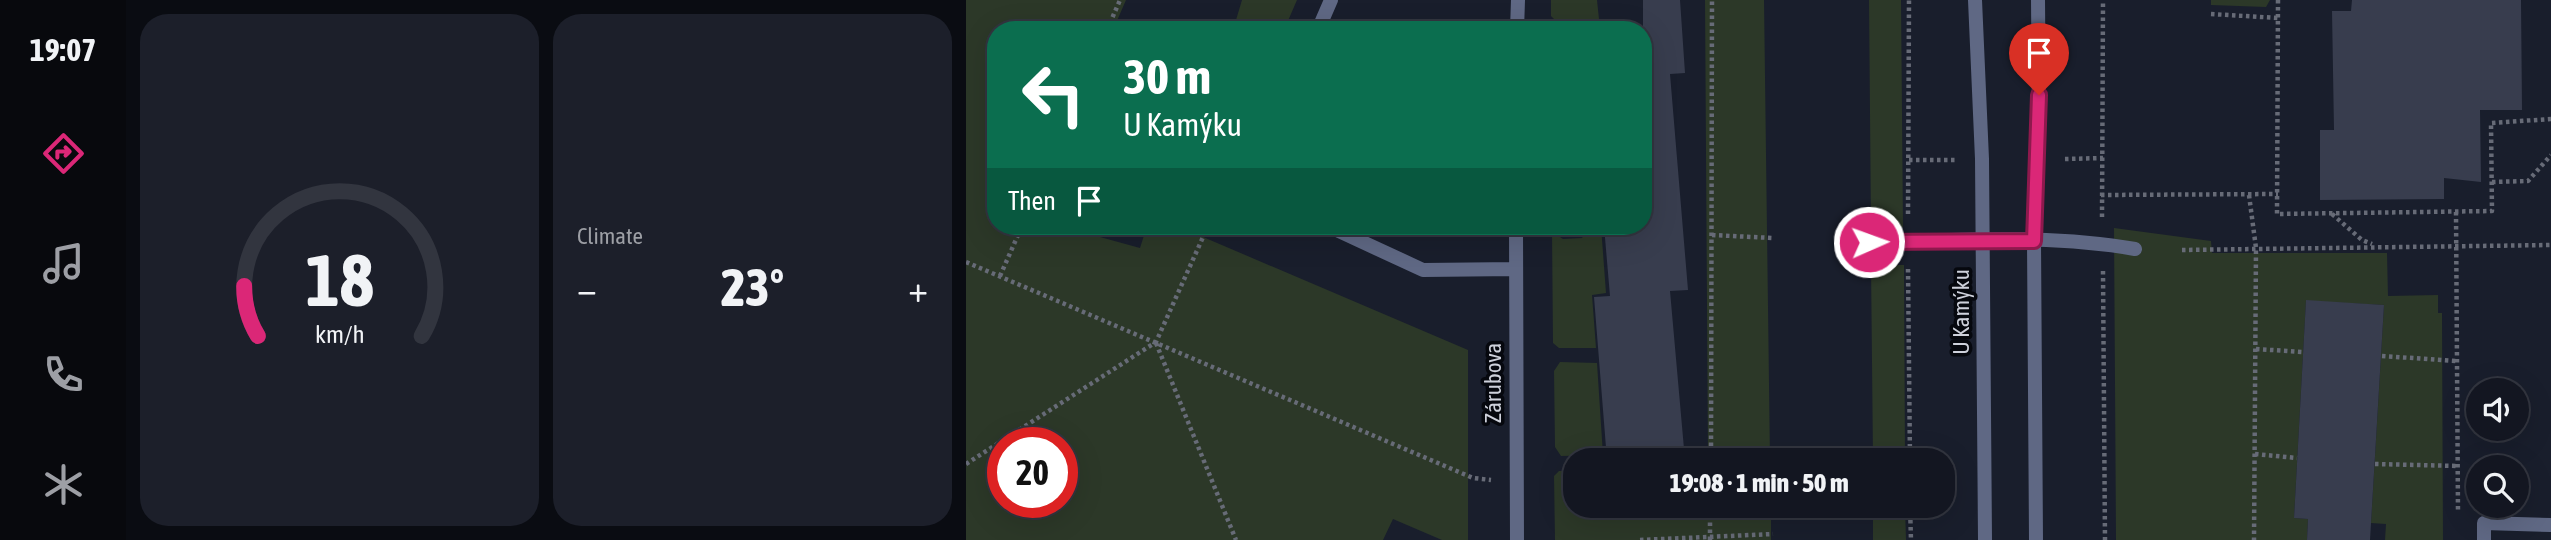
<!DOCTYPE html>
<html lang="en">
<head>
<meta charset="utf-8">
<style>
  body { margin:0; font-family:"Asap Condensed",sans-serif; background:#1c1f2a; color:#f1f3f6; height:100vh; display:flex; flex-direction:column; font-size:26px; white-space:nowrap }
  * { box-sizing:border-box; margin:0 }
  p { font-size:23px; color:#9d9fa5 }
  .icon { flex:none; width:38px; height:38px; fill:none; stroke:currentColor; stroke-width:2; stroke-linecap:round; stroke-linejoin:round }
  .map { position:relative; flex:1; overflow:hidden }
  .panel { display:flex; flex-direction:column; gap:14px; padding:14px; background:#0a0c12; width:840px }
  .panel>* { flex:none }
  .top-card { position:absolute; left:21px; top:21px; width:665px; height:214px; border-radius:28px; box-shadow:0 7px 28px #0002,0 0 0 2px #32353f; background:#0b6e4f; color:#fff; overflow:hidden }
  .buttons { position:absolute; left:1500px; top:378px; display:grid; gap:14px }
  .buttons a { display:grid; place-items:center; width:63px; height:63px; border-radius:50%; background:#131621; box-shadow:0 7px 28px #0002,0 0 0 2px #32353f; font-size:35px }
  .speed { position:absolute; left:21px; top:427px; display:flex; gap:14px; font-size:35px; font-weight:700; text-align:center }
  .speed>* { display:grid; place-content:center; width:91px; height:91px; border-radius:50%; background:#131621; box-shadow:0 7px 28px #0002,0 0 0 2px #32353f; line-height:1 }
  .speed .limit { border:10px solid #d22; background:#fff; color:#111 }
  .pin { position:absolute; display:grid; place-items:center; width:60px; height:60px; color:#fff; margin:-72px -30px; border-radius:50% 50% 50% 0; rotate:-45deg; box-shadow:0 0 7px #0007 }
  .pin .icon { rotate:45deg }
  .me { position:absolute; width:77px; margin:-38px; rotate:88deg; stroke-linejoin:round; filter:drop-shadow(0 0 5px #0008) }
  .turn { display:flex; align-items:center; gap:24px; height:147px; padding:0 21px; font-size:32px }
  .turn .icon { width:91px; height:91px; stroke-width:2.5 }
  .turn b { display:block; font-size:49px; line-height:60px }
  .then { display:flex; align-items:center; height:66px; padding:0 21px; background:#0003; gap:14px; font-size:26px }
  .big { font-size:52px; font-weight:800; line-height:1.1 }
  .panel .tile { flex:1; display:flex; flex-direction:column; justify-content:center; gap:10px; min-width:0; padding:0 24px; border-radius:28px; background:#1c1f2a }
  .panel .dial { align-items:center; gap:0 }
  .dial svg { height:182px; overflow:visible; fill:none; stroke:#32353f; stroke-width:7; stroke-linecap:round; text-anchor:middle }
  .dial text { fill:#f1f3f6; stroke:none }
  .heat { display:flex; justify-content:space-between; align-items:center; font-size:38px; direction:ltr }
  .panel .tiles { flex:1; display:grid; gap:14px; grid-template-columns:repeat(2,1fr) }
  .trip { position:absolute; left:597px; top:448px; width:392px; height:70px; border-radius:28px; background:#131621; box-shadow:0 7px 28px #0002,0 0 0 2px #32353f; font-weight:800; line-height:70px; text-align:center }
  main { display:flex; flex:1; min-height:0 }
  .tab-bar { display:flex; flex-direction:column; width:126px; justify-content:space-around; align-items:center; background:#08090d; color:#9d9fa5 }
  .tab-bar .icon { width:49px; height:49px }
  .tab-bar .selected { color:#db2777 }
  .tab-bar b { font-size:32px; color:#f1f3f6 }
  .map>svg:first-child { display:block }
  .green { fill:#2c3828; fill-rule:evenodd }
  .building { fill:#383d4e }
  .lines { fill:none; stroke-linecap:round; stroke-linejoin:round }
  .path { stroke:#676b77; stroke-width:4.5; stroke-dasharray:3.5 3.5; stroke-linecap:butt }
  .service { stroke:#5f6884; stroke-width:14 }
  .minor { stroke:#5f6884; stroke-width:14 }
  .tertiary { stroke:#5f6884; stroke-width:14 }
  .route-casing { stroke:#8e194d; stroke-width:18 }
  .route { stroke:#db2777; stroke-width:12 }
  .labels { text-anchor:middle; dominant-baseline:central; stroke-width:7; stroke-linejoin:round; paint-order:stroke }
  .street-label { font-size:23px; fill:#ced1db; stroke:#06080e }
</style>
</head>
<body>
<main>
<nav class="tab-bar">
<b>19:07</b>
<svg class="icon selected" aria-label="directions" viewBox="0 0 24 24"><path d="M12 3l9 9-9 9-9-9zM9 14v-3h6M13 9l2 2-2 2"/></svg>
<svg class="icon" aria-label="music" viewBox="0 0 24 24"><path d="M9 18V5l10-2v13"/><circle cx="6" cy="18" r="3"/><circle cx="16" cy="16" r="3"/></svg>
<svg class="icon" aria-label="phone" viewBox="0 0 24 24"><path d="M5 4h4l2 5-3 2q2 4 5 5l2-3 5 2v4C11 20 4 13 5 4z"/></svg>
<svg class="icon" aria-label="climate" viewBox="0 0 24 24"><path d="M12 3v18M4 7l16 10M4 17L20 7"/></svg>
</nav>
<section class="panel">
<div class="tiles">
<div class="tile dial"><svg viewBox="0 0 100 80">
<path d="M14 69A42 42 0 1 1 86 69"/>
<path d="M14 69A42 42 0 0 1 8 47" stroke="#db2777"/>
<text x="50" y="56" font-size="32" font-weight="700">18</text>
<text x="50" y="72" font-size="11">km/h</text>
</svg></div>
<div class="tile"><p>Climate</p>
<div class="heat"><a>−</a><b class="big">23°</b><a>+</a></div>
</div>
</div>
</section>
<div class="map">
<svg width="1585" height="540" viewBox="0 0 1585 540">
  <rect width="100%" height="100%" fill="#191e2c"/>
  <path class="green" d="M0,0H160L147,30H30V226H94L174,248L181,226H233L230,234L502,350V540H476L427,519L417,540H0ZM37,443H96V502H37Z
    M276,0H331L318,30H267Z
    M585,0H631L633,19L590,21L585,16Z
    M739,0H798L804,460H742Z
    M903,0H935L937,227H905Z
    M1245,0H1304L1300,7L1245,5Z
    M624,226H635L640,293L626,295L630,348H593L587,343L586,232L597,239L616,238Z
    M1148,228L1245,241L1246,253H1421L1422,296L1472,295V313H1476L1477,540H1419L1420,524L1405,523L1418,305L1340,301L1328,518L1342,519L1341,540H1150Z
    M905,265H938L939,460H907Z
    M594,362L631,363L637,455L595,456L589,447L588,371Z
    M593,471H609V506H641L642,519L725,511L726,506H805V540H589L588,476Z
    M907,506H939L940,540H907Z"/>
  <path class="building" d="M677,0H714L719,73L704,74L722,290L704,291L719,460H641L628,297L644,296L638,226H677Z
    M1386,0H1555L1556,110H1514L1515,182L1478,178V199L1354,200V130H1368L1366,11H1385Z
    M1340,300L1418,305L1404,540H1341L1342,519L1328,518Z
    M644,506H722V508L645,515Z"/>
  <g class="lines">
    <path class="path" d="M1312,0L1311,214L1526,211L1525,123L1585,119
      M1245,14L1312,18
      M141,30L154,0
      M1099,159L1137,158
      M943,160H991
      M1526,182L1562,181L1585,155
      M1135,195L1312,194
      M1283,195L1290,248L1288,540
      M1490,212L1492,512
      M942,214L943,0
      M1366,214L1396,240L1406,244
      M1136,217L1137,0
      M746,235L806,238
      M1216,250L1585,245
      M0,262L507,478L525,480
      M942,269L944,460
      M1137,271L1139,540
      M34,276L56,226
      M190,343L270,540
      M1290,349L1337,352
      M1416,356L1491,361
      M1289,454L1331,458
      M745,460L746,0
      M0,464L190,342L242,226
      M1409,464L1492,466
      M944,506L945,540
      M674,540L807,534
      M744,540V506"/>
    <path class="service" d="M903,242C991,240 1083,234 1169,249"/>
    <path class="minor" d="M352,30L365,0
      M551,30L552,0
      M362,226L457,270L550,269
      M550,226L551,540
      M1518,540V523L1585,525"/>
    <path class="tertiary" d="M1009,0L1016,159L1019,540
      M1070,540L1068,241L1073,119L1072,0"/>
  </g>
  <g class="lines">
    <defs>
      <path id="route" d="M903,242L1068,241L1073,95"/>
    </defs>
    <use href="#route" class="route-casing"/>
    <use href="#route" class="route"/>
  </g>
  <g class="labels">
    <g class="street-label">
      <text transform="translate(995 312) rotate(-90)">U Kamýku</text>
      <text transform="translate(527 383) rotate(-90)">Zárubova</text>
    </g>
  </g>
</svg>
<div class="buttons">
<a><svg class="icon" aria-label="sound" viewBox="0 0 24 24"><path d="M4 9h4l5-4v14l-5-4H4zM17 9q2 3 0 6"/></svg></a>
<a><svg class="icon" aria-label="search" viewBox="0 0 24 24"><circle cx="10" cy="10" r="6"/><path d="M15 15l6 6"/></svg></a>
</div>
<div class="speed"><div class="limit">20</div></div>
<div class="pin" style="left:1073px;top:95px;background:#d93025"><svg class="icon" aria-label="arrive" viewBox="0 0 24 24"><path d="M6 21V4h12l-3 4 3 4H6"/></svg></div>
<svg class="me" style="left:903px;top:242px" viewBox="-20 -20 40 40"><circle r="17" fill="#db2777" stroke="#fff" stroke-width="3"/><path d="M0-11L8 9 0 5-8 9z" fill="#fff"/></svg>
<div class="trip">19:08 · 1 min · 50 m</div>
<div class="top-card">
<div class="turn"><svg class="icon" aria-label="left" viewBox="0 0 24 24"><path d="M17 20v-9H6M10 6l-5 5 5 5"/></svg><div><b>30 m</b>U Kamýku</div></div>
<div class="then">Then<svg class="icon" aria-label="arrive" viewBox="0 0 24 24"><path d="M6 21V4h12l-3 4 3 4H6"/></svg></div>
</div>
</div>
</main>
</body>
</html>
